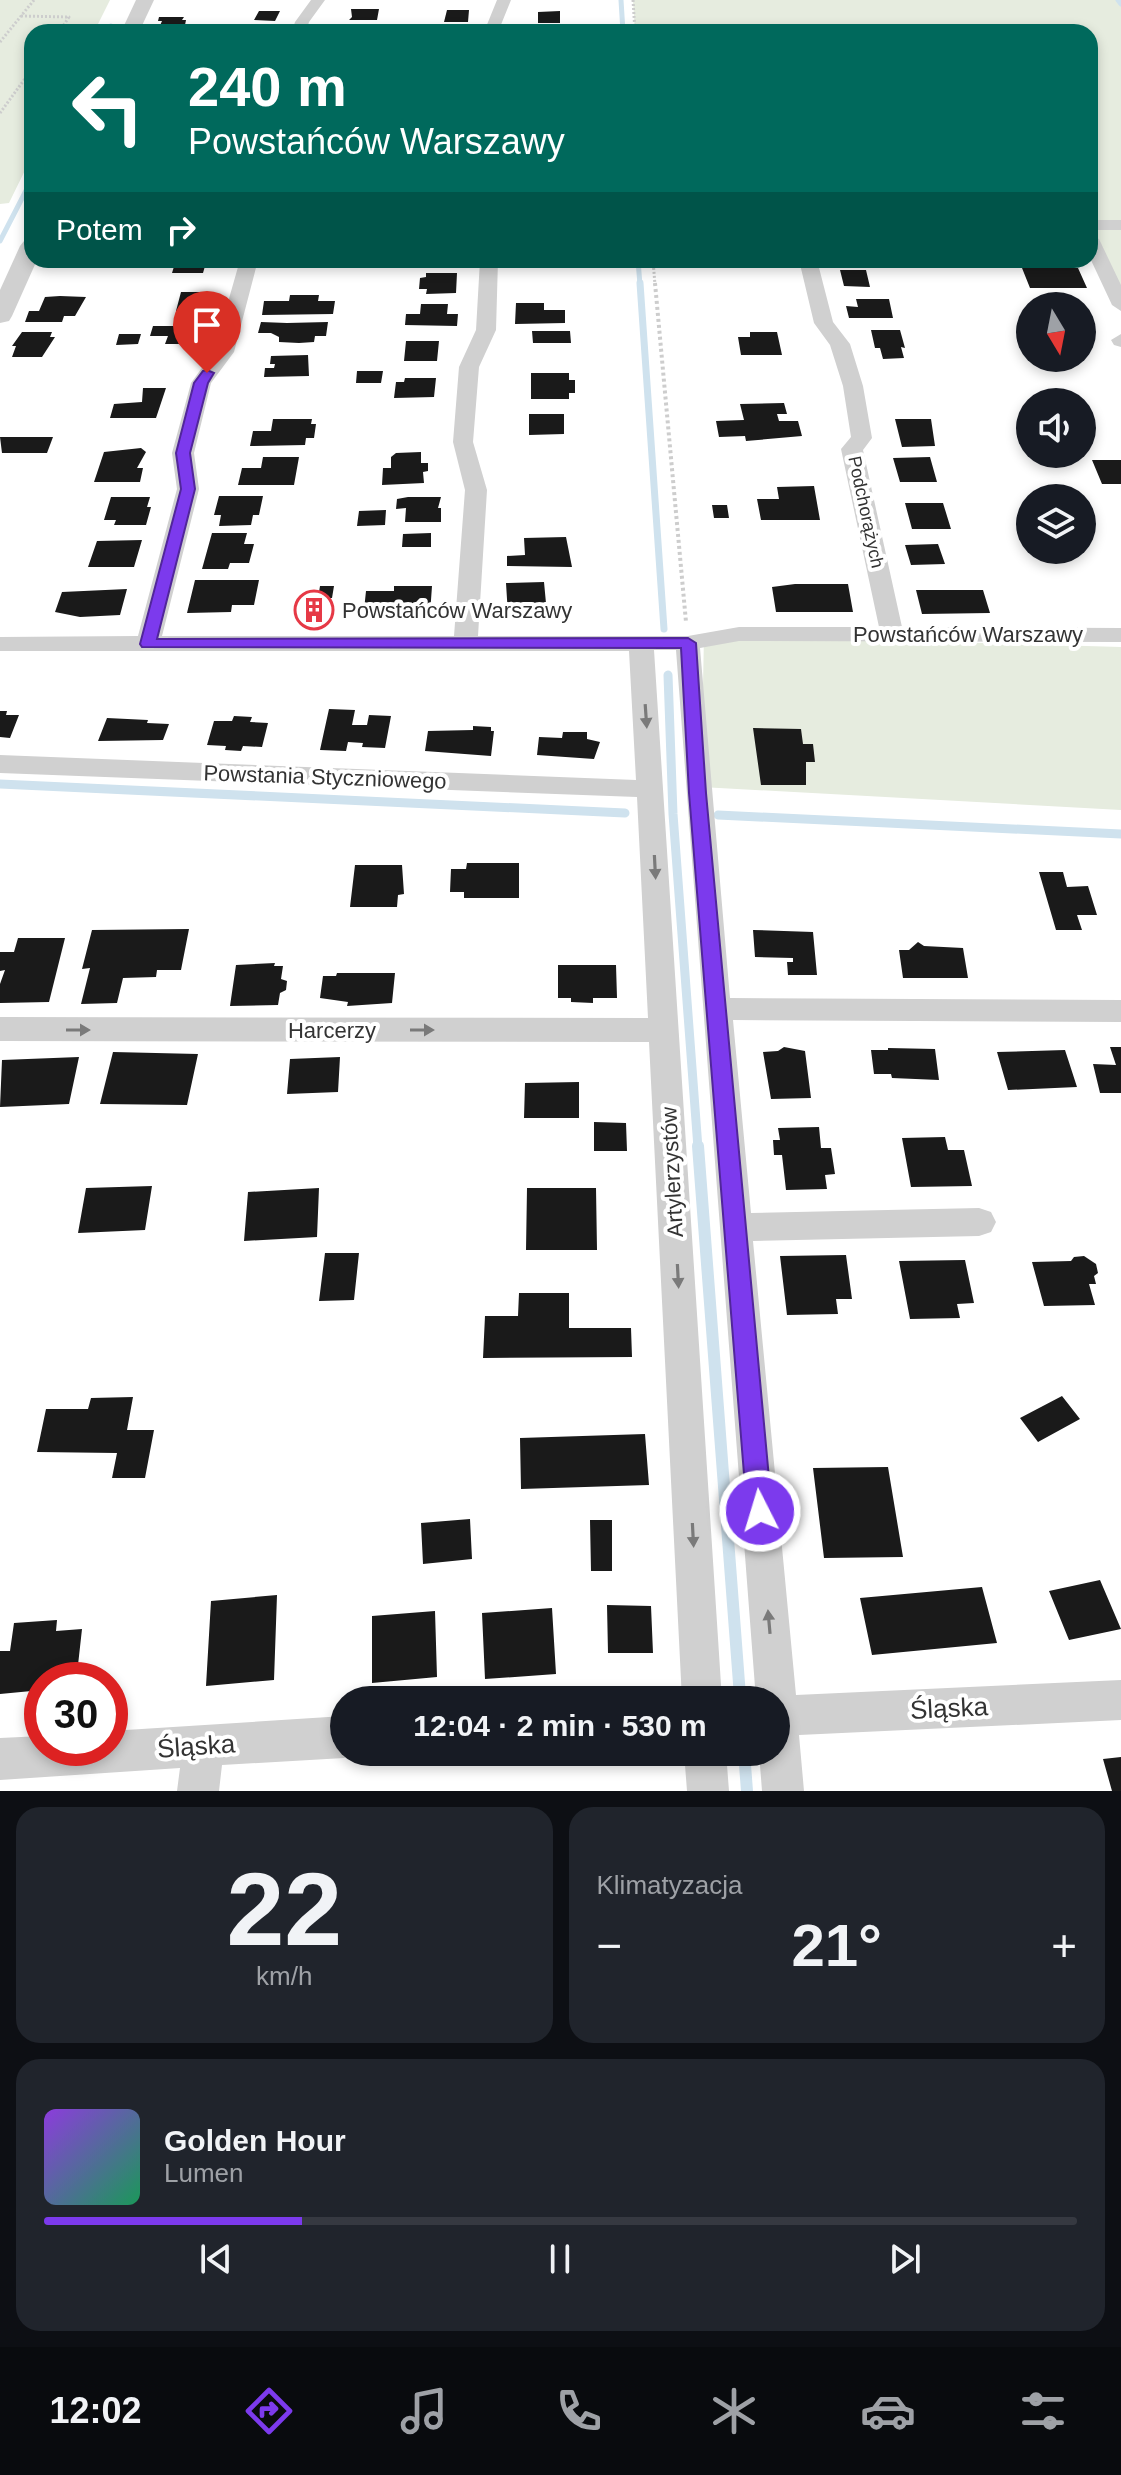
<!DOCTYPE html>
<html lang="pl">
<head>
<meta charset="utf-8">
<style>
  body { margin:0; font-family:Helvetica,sans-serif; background:#20242c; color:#f1f3f6; height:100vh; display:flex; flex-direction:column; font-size:30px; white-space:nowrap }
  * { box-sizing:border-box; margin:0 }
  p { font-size:26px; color:#9ea1a6 }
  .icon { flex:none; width:44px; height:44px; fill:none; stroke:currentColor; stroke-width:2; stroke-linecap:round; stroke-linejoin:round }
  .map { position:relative; height:1791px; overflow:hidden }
  .drawer { display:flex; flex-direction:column; gap:16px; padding:16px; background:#0d0f14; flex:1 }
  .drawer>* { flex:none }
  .hud { position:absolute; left:24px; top:24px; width:1074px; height:244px; border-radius:24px; box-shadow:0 4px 12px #0003; background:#00695c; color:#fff; overflow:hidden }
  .needle { width:52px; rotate:170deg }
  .tools { position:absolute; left:1016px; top:292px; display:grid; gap:16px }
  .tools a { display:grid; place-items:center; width:80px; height:80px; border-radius:50%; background:#171b24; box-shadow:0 4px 12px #0003; font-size:40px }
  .speed { position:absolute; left:24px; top:1662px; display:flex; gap:16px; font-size:40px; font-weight:700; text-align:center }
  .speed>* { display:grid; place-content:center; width:104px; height:104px; border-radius:50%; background:#171b24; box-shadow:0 4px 12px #0003; line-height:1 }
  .speed .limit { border:12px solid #d22; background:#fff; color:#111 }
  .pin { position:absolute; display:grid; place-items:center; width:68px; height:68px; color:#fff; margin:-82px -34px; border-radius:50% 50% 50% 0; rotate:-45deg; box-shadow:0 0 8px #0007 }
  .pin .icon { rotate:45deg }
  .me { position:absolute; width:88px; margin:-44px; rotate:355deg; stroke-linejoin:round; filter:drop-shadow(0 0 6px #0008) }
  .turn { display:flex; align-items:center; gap:28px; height:168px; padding:0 32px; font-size:36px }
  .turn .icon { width:104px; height:104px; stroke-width:2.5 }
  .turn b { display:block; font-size:56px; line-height:68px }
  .then { display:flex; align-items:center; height:76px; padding:0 32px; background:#0003; gap:16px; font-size:30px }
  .big { font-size:60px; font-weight:700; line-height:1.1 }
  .drawer .card { flex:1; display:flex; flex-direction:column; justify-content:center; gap:12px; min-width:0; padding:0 28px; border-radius:24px; background:#20242c }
  .drawer .dial { align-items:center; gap:0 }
  .dial b { font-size:104px; line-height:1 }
  .song { display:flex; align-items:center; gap:24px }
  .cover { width:96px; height:96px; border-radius:12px; background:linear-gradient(135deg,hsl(270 70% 55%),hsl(150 70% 35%)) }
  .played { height:8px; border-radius:4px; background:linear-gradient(90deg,#7c3aed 25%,#363941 25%) }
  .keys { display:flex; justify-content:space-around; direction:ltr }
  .heat { display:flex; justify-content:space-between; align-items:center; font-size:44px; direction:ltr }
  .drawer .tiles { flex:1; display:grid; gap:16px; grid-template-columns:1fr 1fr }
  .card:last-child { grid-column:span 2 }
  .trip { position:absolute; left:330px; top:1686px; width:460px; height:80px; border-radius:40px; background:#171b24; box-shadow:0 4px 12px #0003; font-weight:700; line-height:80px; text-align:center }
  .tab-bar { display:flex; height:128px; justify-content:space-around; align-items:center; background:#090b0e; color:#9ea1a6 }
  .tab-bar .icon { width:56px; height:56px }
  .tab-bar .selected { color:#7c3aed }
  .tab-bar b { font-size:36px; color:#f1f3f6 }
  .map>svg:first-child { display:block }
  .green { fill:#e6ecdf }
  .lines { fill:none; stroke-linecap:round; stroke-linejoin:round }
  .stream-far3 { stroke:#cfe2ee; stroke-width:5 }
  .stream-far2 { stroke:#cfe2ee; stroke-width:7 }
  .stream-far1 { stroke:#cfe2ee; stroke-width:9 }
  .stream { stroke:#cfe2ee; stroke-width:12 }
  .building { fill:#1a1a1a }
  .path-far1 { stroke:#cdcdcd; stroke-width:3; stroke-dasharray:2 2; stroke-linecap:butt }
  .path { stroke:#cdcdcd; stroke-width:4; stroke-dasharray:3 3; stroke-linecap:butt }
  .minor { fill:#d0d0d0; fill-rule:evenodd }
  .tertiary { fill:#d0d0d0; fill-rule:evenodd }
  .oneway { fill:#7a7a7a }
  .route { fill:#7c3aed; stroke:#51269a; stroke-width:2 }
  .labels { text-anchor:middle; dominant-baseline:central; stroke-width:8; stroke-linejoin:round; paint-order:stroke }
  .far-street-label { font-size:18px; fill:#333; stroke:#fff }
  .poi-label { font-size:22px; fill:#333; stroke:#fff; text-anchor:start }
  .street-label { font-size:22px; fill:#333; stroke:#fff }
  .near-street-label { font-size:26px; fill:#333; stroke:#fff }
</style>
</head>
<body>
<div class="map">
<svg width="1121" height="1791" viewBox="0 0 1121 1791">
  <rect width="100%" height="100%" fill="#fff"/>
  <path class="green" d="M0,0H110L94,32H32V156L9,203L0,204Z
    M633,0H1121V297L1090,232V32H635Z
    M704,635L1121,647V810L701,787Z"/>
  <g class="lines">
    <path class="stream-far3" d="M621,0L623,32
      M1118,0L1121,4
      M108,32L111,26
      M0,241L32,179
      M638,260L640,285"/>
    <path class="stream-far2" d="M640,283L664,629"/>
    <path class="stream-far1" d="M668,675L673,814L698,1148
      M0,784L625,813
      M718,815L1121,834"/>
    <path class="stream" d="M698,1146L740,1696
      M744,1752L747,1791"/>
  </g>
  <path class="building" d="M351,9H379L377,20H349L352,17Z
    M447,10H469L468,22H444Z
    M259,11H280L275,21L254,20Z
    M560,11V23H538V12Z
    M159,17H184L182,20H186L185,25H177L175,30H158L162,21H158Z
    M55,260H80L77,268H52Z
    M176,260H221L219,266H205L203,273H172Z
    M1022,268H1078L1087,288H1030Z
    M840,270H866L870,287L844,286Z
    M426,273H457L456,293L426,294L427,289H419L420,278L426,277Z
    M181,292H211L210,306L206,310L176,311Z
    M290,295H319L318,301H335L333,314L262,315L264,301H289Z
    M60,296L86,297L75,316H64L62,322H25L29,311H39L45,297Z
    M856,299H889L893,318H849L846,306L858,307Z
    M516,303H544V310H565V323L515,324Z
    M421,304H448L447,314H458L457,326L405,325L406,314H420Z
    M261,322L287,323L328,322L326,336H315L314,342L299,343L279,342V337L271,333H258Z
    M153,326H204L199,344H165L168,336H150Z
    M871,330H900L905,348L901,347L904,358L883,359L880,348H875Z
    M532,331H570L571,343H533Z
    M22,332H52L50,337H55L42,357H12L16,346H12Z
    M750,332H777L782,355H741L738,337H750Z
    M119,334H141L138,344L116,345Z
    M406,341H439L437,361H404Z
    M308,355L309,376L264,377L265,368H274L275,364H270L271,356Z
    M357,371H383L381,383H356Z
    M531,373H569V380H575V393H569V399H531Z
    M405,378H436L434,397L394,398L396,382H404Z
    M143,388H166L156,418H110L114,404L142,402Z
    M784,403L787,414H777L779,421H798L802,436L746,441L745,436L719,437L716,421L744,420L740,404Z
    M529,414H564V434L529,435Z
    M273,419H312L311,424H316L314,438H306L305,445L250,446L253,431H271Z
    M895,419H931L935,446L902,447Z
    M0,437H53L47,453H2Z
    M141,448L146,452L137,468H143L140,482H94L104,452Z
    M421,452V463H428V471L423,472L424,483L382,485L383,468H391V457L396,453Z
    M263,457H299L294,485H238L242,468H261Z
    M930,457L937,482H900L893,458Z
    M1092,460H1121V484H1102Z
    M814,486L820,520H761L757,499H779L777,487Z
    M219,496H263L259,515H253L251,525L219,526L221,515H214Z
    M111,497H150L147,507H151L146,525H114L116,520H104Z
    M408,497H441L438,508H441V522H405L406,508L396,509L397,499Z
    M905,503H943L951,529H912Z
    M712,505H727L729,518H714Z
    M386,510L385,525L357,526L359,511Z
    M212,533H247L244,544H254L249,563H230L228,569H202Z
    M431,533V547H402L403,534Z
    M566,537L572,567L507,566V556L525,555L524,538Z
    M142,540L134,567H88L97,541Z
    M938,544L945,564L911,565L905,545Z
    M195,580H259L254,605H232L231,612L187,613Z
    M544,582L547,614L508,615L506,583Z
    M795,584H848L853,612H776L772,587Z
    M320,586H334L332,598H318Z
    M394,586H432L430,614H391V610H364L366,591H394Z
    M127,589L120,615L80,617L55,612L62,592Z
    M916,590H983L990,613L922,614Z
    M329,709L355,710L352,725H367L369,715L391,716L385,748L362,747L363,743L348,742L346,751L320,750Z
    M0,711H7L6,715H19L10,738L0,737Z
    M234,716L252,717L250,722L268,723L262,747L243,746L241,751L225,750L226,746L207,745L214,721H232Z
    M107,718L148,720L147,723L169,724L163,740L98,741Z
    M473,726L491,727V731H494L491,756L425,751L428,731L473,730Z
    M753,728L801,729L803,744H813L815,762H806V785H761Z
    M563,732H587V739L600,742L594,759L537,755L539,737L562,738Z
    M467,863H519V898H464V892H450L451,869H466Z
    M355,865H402L404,894L398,895L397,907H350Z
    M1039,872H1063L1067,887L1088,886L1097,915H1077L1082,930H1056Z
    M189,929L181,970H157L156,977L123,978L117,1003L81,1004L90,968L82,969L92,930Z
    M753,930L813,932L817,975H788L787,962H793V958L755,957Z
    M18,938H65L49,1002L0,1003V984L5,970L0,971V952H14Z
    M918,942L924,946L963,948L968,978H903L899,950H909Z
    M275,963L274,966H283L281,979L287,981L286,990L280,993L278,1005L230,1006L236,965Z
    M558,965H616L617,998H593V1003L571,1002V998H558Z
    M337,973H395L392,1003L347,1006L348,1002L320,998L323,976H336Z
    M784,1047L805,1051L811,1098L771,1099L763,1052L778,1051Z
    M1110,1047H1121V1093H1100L1093,1064L1116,1065Z
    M888,1048L935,1049L939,1080L892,1078L891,1074H874L871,1050H888Z
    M1065,1050L1077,1087L1008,1090L997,1052Z
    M113,1052L198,1054L187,1105L100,1104Z
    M79,1057L69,1104L0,1107L2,1060Z
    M340,1057L338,1092L287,1094L290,1059Z
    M579,1082V1118H524L525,1083Z
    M594,1122L626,1123L627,1151H594Z
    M819,1127L821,1148H831L835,1174L825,1175L827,1189L786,1190L782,1155H774L773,1140H780L778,1128Z
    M945,1137L948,1150H964L972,1186L911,1187L902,1138Z
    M152,1186L145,1230L78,1233L86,1188Z
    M319,1188L317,1237L244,1241L248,1192Z
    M527,1188H596L597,1250H526Z
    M325,1253H359L354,1300L319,1301Z
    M846,1255L852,1299H836L838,1314L787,1315L780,1256Z
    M1084,1256L1096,1264L1098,1273L1094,1276L1096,1284H1089L1095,1305L1044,1306L1032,1262L1071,1261L1074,1257Z
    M965,1260L974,1303L957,1304L960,1318L910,1319L899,1261Z
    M519,1293H569V1328H631L632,1357L483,1358L485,1316H518Z
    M1062,1396L1080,1419L1038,1442L1020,1418Z
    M133,1397L127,1430H154L145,1478H112L117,1453L37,1452L46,1409H88L91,1398Z
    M645,1434L649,1485L521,1489L520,1438Z
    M888,1467L903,1557L824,1558L813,1468Z
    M470,1519L472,1559L423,1564L421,1523Z
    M590,1520H612V1571H591Z
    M1100,1580L1121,1629L1069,1640L1049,1591Z
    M982,1587L997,1643L872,1655L860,1598Z
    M277,1595L274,1680L206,1686L211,1601Z
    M607,1605L651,1606L653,1653H608Z
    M552,1608L556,1674L485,1679L482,1613Z
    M435,1611L437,1677L372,1683V1616Z
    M57,1620L56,1631L82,1629L77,1674L50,1676V1680H42V1690L0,1694V1651H10L14,1623Z
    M1121,1757V1791H1112L1103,1759Z"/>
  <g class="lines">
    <path class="path-far1" d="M633,0L635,32
      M21,16L69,17L59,32
      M0,42L34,0
      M0,113L32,69
      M653,260L655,285"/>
    <path class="path" d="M655,283L686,622"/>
    <path class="minor" d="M311,0H325L309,22L306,32H292L295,22Z
      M497,0H511L498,32H484Z
      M1090,220H1121V230H1090Z
      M1090,234L1099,239L1121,285V311L1112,305L1090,258Z
      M240,260H258L234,352L211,383L194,453L199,489L162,636H454L465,490L453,442L459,367L476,330L480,260H498L496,330L479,367L473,442L487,490L478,636H688L739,627H879L841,449L851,437L843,386L830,345L814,323L799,260H817L833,322L850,344L863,386L872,438L863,450L902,627L1121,628V642L739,641L700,648L730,998L1121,1000V1022L733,1020L751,1213L979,1208L991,1212L996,1222L991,1232L979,1236L753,1241L796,1695L1121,1680V1720L799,1735L804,1791H762L759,1752H776V1700H756L676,650H654L722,1700H682L649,1042L0,1041V1017L648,1018L637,797L0,773V755L636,780L629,651H0V637L138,636L177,489L172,453L191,383L214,351Z
      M1121,334V347L1114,345L1111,340Z
      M344,1716V1752H357L344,1758L222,1765L219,1791H177L180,1768L0,1780V1738L42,1736V1748H110V1731Z
      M684,1752H726L729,1791H687Z"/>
    <path class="tertiary" d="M136,0H154L139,32H121Z
      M32,239V260H37L12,316L9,321L0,323V290L20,246L24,241Z"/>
  </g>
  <defs><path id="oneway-solid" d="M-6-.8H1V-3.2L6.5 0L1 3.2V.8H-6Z" transform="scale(2)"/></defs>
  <g class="oneway">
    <use href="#oneway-solid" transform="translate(646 716) rotate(86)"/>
    <use href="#oneway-solid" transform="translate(655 867) rotate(87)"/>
    <use href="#oneway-solid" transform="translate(78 1030)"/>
    <use href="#oneway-solid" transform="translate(422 1030)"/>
    <use href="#oneway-solid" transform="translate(678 1276) rotate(87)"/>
    <use href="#oneway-solid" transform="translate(693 1535) rotate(87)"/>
    <use href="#oneway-solid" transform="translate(769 1622) rotate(-95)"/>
  </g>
  <path class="route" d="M207,370L214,373L208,383L190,453L195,489L157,639L688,638L696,643L706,793L772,1511L768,1519L760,1522L751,1519L747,1511L689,793L681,648L142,647L140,644L181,489L176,453L194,383L203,371Z"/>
  <defs>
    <symbol id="building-ring" viewBox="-11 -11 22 22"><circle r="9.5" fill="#fff" stroke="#e63946" stroke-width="1.5"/><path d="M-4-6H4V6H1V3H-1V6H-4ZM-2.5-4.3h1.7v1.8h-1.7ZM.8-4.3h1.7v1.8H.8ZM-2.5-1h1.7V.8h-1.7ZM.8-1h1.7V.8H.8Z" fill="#e63946"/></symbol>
  </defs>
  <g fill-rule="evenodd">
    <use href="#building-ring" x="292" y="588" width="44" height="44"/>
  </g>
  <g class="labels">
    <g class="far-street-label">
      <text transform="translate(866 512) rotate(78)">Podchorążych</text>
    </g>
    <g class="poi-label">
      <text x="342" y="610">Powstańców Warszawy</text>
    </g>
    <g class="street-label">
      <text x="968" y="634">Powstańców Warszawy</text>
      <text transform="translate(325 777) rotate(2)">Powstania Styczniowego</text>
      <text x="332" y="1030">Harcerzy</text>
      <text transform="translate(672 1172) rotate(-93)">Artylerzystów</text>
    </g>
    <g class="near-street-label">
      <text transform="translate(949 1708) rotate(-3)">Śląska</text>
      <text transform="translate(196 1746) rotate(-4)">Śląska</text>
    </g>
  </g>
</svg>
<div class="tools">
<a><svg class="needle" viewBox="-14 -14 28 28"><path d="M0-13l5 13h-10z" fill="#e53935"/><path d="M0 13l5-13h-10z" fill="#9ea1a6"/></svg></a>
<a><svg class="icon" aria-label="sound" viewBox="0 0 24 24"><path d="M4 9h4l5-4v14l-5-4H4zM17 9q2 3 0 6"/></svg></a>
<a><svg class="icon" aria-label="layers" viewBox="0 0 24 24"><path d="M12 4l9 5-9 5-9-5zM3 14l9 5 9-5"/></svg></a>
</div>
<div class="speed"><div class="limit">30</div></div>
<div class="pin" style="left:207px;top:373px;background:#d93025"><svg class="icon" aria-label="arrive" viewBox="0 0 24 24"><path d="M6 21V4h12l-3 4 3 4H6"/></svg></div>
<svg class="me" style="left:760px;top:1511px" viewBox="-20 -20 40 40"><circle r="17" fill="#7c3aed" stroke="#fff" stroke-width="3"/><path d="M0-11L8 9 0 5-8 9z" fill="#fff"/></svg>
<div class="trip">12:04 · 2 min · 530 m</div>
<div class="hud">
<div class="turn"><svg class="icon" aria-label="left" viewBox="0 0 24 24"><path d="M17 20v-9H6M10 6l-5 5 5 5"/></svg><div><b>240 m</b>Powstańców Warszawy</div></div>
<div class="then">Potem<svg class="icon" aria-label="right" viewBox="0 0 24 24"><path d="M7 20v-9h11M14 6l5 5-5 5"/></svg></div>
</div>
</div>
<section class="drawer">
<div class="tiles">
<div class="card dial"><b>22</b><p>km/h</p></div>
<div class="card"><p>Klimatyzacja</p>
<div class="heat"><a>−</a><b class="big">21°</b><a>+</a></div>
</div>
<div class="card">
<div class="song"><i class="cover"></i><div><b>Golden Hour</b><p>Lumen</p></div></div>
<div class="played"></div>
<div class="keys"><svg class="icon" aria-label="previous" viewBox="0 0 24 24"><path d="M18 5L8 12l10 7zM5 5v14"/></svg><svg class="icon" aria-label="pause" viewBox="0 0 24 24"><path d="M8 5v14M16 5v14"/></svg><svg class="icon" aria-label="next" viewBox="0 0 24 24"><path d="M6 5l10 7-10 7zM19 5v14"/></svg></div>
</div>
</div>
</section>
<nav class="tab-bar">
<b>12:02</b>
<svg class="icon selected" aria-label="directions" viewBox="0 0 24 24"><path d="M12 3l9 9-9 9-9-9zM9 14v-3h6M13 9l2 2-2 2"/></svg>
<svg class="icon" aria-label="music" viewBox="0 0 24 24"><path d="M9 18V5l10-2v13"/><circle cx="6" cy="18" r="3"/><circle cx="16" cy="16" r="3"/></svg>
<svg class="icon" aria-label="phone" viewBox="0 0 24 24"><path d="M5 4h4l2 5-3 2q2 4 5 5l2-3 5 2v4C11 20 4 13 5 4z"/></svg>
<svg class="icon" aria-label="climate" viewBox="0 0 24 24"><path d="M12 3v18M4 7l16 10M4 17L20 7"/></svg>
<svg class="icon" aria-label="car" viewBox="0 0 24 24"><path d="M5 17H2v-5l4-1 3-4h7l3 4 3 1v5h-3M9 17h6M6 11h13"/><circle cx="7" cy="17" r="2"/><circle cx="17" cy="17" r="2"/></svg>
<svg class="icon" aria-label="filters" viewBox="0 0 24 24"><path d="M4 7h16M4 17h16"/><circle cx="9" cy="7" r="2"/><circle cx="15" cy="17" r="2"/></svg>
</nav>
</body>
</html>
